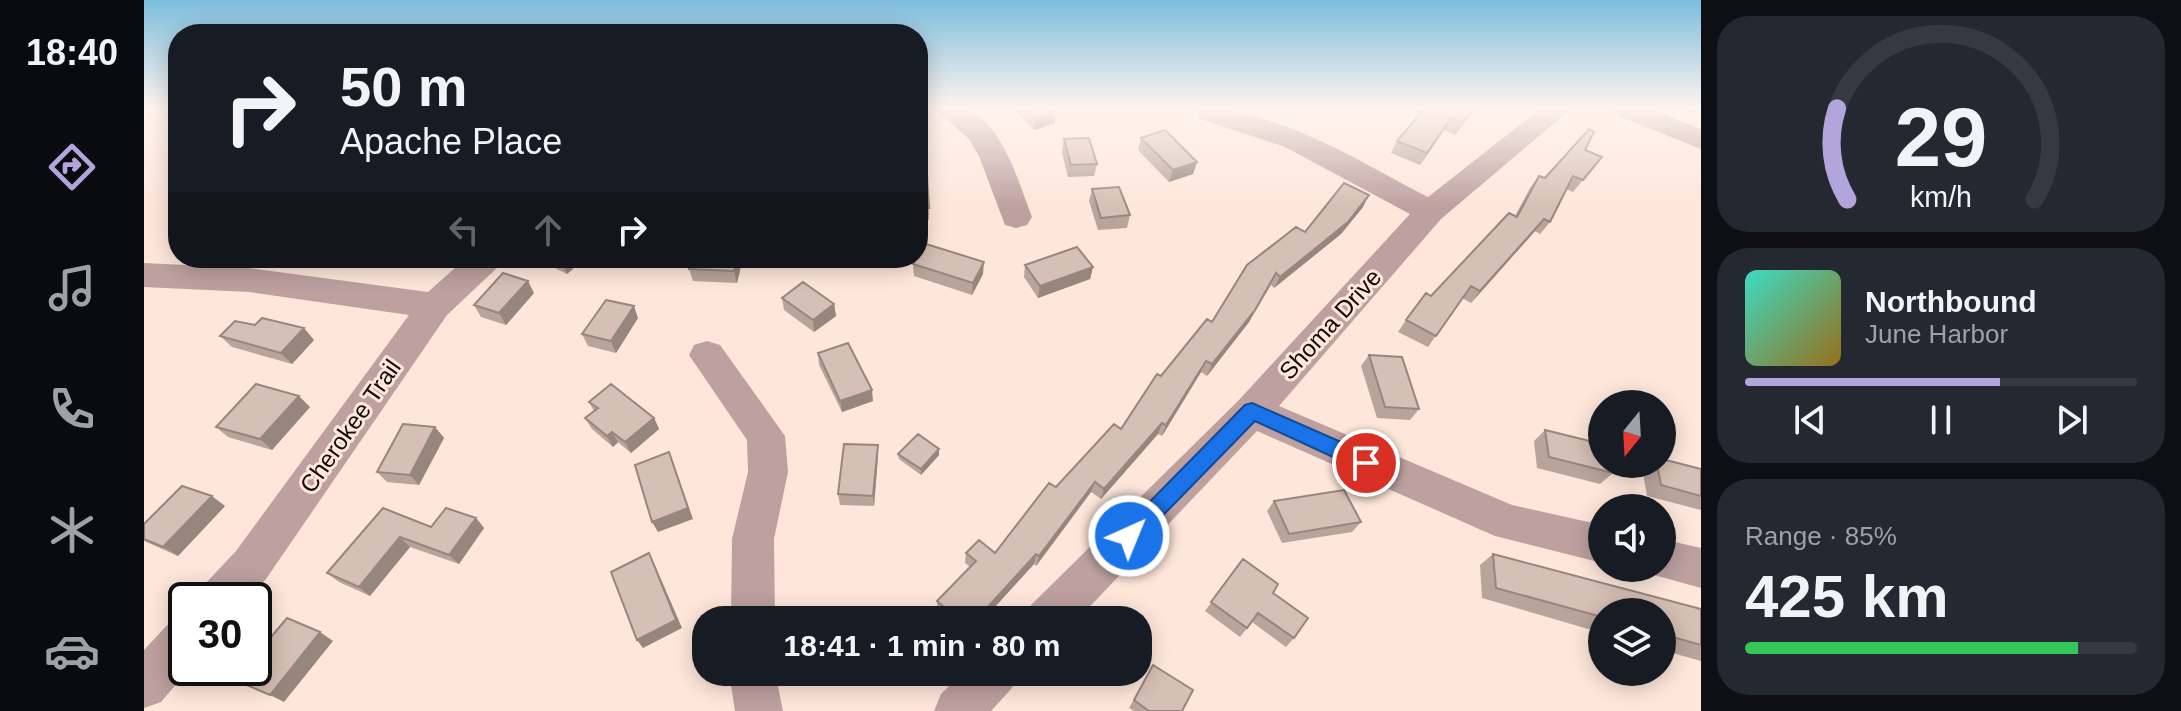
<!DOCTYPE html>
<html lang="en">
<head>
<meta charset="utf-8">
<style>
  body { margin:0; font-family:Arial,sans-serif; background:#242831; color:#f1f3f6; height:100vh; display:flex; flex-direction:column; font-size:30px; white-space:nowrap }
  * { box-sizing:border-box; margin:0 }
  p { font-size:26px; color:#9ea1a6 }
  .icon { flex:none; width:44px; height:44px; fill:none; stroke:currentColor; stroke-width:2; stroke-linecap:round; stroke-linejoin:round }
  .map { position:relative; flex:1; overflow:hidden }
  .side { display:flex; flex-direction:column; gap:16px; padding:16px; background:#0d0f14; width:480px }
  .side>* { flex:none }
  .hud { position:absolute; left:24px; top:24px; width:760px; height:244px; border-radius:32px; box-shadow:0 4px 20px #0003; background:#171b24; color:#f1f3f6; overflow:hidden }
  .needle { width:52px; rotate:198deg }
  .fabs { position:absolute; left:1444px; top:390px; display:grid; gap:16px }
  .fabs a { display:grid; place-items:center; width:88px; height:88px; border-radius:50%; background:#171b24; box-shadow:0 4px 20px #0003; font-size:40px }
  .speed { position:absolute; left:24px; top:582px; display:flex; gap:16px; font-size:40px; font-weight:700; text-align:center }
  .speed>* { display:grid; place-content:center; width:104px; height:104px; border-radius:50%; background:#171b24; box-shadow:0 4px 20px #0003; line-height:1 }
  .speed .limit { border:4px solid #111; border-radius:12px; background:#fff; color:#111 }
  .pin { position:absolute; display:grid; place-items:center; width:68px; height:68px; color:#fff; margin:-34px; border:4px solid #fff; border-radius:50%; box-shadow:0 2px 8px #0007 }
  .me { position:absolute; width:88px; margin:-44px; rotate:44deg; stroke-linejoin:round; filter:drop-shadow(0 0 6px #0008) }
  .turn { display:flex; align-items:center; gap:28px; height:168px; padding:0 40px; font-size:36px }
  .turn .icon { width:104px; height:104px; stroke-width:2.5 }
  .turn b { display:block; font-size:56px; line-height:68px }
  .lanes { display:flex; align-items:center; height:76px; padding:0 40px; background:#0003; justify-content:center; gap:40px; direction:ltr }
  .lanes .off { opacity:.35 }
  .big { font-size:60px; font-weight:700; line-height:1.1 }
  .side .card { flex:1; display:flex; flex-direction:column; justify-content:center; gap:12px; min-width:0; padding:0 28px; border-radius:32px; background:#242831 }
  .side .dial { align-items:center; gap:0 }
  .dial svg { height:208px; overflow:visible; fill:none; stroke:#363941; stroke-width:7; stroke-linecap:round; text-anchor:middle }
  .dial text { fill:#f1f3f6; stroke:none }
  .song { display:flex; align-items:center; gap:24px }
  .cover { width:96px; height:96px; border-radius:12px; background:linear-gradient(135deg,hsl(170 70% 55%),hsl(40 70% 35%)) }
  .played { height:8px; border-radius:4px; background:linear-gradient(90deg,#b3a4dc 65%,#363941 65%) }
  .keys { display:flex; justify-content:space-around; direction:ltr }
  .charge { height:12px; border-radius:6px; background:linear-gradient(90deg,#34c759 85%,#363941 0) }
  .trip { position:absolute; left:548px; top:606px; width:460px; height:80px; border-radius:32px; background:#171b24; box-shadow:0 4px 20px #0003; font-weight:700; line-height:80px; text-align:center }
  main { display:flex; flex:1; min-height:0 }
  .tab-bar { display:flex; flex-direction:column; width:144px; justify-content:space-around; align-items:center; background:#090b0e; color:#9ea1a6 }
  .tab-bar .icon { width:56px; height:56px }
  .tab-bar .on { color:#b3a4dc }
  .tab-bar b { font-size:36px; color:#f1f3f6 }
  .map>svg:first-child { display:block }
  .lines { fill:none; stroke-linecap:round; stroke-linejoin:round }
  .minor { fill:#bda09f; fill-rule:evenodd }
  .wall { fill:#b8a49b }
  .shaded-wall { fill:#96867e }
  .building { fill:#d6bfb4; stroke:#96867e; stroke-width:2 }
  .route { fill:#1a73e8; stroke:#114b97; stroke-width:2 }
  .labels { text-anchor:middle; dominant-baseline:central; stroke-width:6; stroke-linejoin:round; paint-order:stroke }
  .street-label { font-size:24px; fill:#120b07; stroke:#fee6da }
</style>
</head>
<body>
<main>
<nav class="tab-bar">
<b>18:40</b>
<svg class="icon on" aria-label="directions" viewBox="0 0 24 24"><path d="M12 3l9 9-9 9-9-9zM9 14v-3h6M13 9l2 2-2 2"/></svg>
<svg class="icon" aria-label="music" viewBox="0 0 24 24"><path d="M9 18V5l10-2v13"/><circle cx="6" cy="18" r="3"/><circle cx="16" cy="16" r="3"/></svg>
<svg class="icon" aria-label="phone" viewBox="0 0 24 24"><path d="M5 4h4l2 5-3 2q2 4 5 5l2-3 5 2v4C11 20 4 13 5 4z"/></svg>
<svg class="icon" aria-label="climate" viewBox="0 0 24 24"><path d="M12 3v18M4 7l16 10M4 17L20 7"/></svg>
<svg class="icon" aria-label="car" viewBox="0 0 24 24"><path d="M5 17H2v-5l4-1 3-4h7l3 4 3 1v5h-3M9 17h6M6 11h13"/><circle cx="7" cy="17" r="2"/><circle cx="17" cy="17" r="2"/></svg>
</nav>
<div class="map">
<svg width="1557" height="711" viewBox="0 0 1557 711">
  <rect width="100%" height="100%" fill="#fee6da"/>
  <g class="lines">
    <path class="minor" d="M791,109C800,109 815,106 823,109C859,124 875,184 888,217L883,225L872,228L861,225L835,156L825,139Z
      M1055,109C1136,109 1214,161 1284,197L1396,109H1427L1297,219L1135,406L1368,505L1458,525V563L1351,536L1113,431L933,620H881L887,605L1095,400L1266,214L1141,147L1056,119L1052,113Z
      M1468,109H1506L1557,129V149L1472,115Z
      M322,258H359L355,266L303,315L122,579L104,600H54L60,585L92,551L265,315L105,292L0,287V263L105,268L284,292Z
      M563,341L576,345L641,436L644,472L630,539L631,620H587L588,539L604,472L603,440L545,355L550,345Z
      M1518,539L1557,548V588L1503,573L1501,568H1518Z
      M42,616V668H46L17,702L0,708V650L26,622Z
      M585,672H631L639,711H591Z
      M819,672H875L868,688L847,711H790L797,694Z"/>
  </g>
  <path class="wall" d="M869,109H910L911,123L890,130Z
    M1280,109H1331L1311,135L1300,130L1276,165L1247,153L1253,141Z
    M1534,109H1557V114Z
    M997,138L1053,162L1049,174L1025,182L994,150Z
    M920,139L953,164L950,176L924,177L918,152Z
    M1441,150L1458,157L1429,192L1422,189L1406,222L1396,234L1391,231L1327,303L1318,298L1284,347L1254,332L1262,320L1371,216L1386,188L1395,176L1401,178Z
    M774,176L785,208V220H774Z
    M948,189L986,215L983,228L954,230L945,201Z
    M1219,207L1197,234L1130,288L1127,285L1105,322L1063,376L1057,372L1018,436L1014,434L957,499L947,492L892,566L890,564L839,620H804L793,610V601L826,567L821,563L822,553H851L912,487L977,429L1017,376L1068,322L1161,232Z
    M400,258H441L423,274L403,264Z
    M549,258H597L598,262L593,283L549,281L545,269Z
    M769,264L839,274L828,295L770,276Z
    M881,265L949,267L946,279L894,298L880,277Z
    M390,293L362,325L337,317L330,305Z
    M638,298L690,304L692,316L670,332L640,310Z
    M494,318L472,353L444,346L438,334Z
    M76,336L170,340L148,364L88,347Z
    M674,353L729,401L698,412L675,365Z
    M1225,355L1275,409L1266,420L1233,418L1217,366Z
    M445,402L510,418L515,429L487,453L474,442L469,447L448,429L441,418L450,411Z
    M166,407L128,450L84,437L72,427Z
    M291,427L300,438L275,485L243,482L233,472Z
    M1401,430L1469,473L1456,484L1393,468L1390,441Z
    M754,454L795,455L777,475L755,459Z
    M734,456L730,506L696,505L694,494Z
    M1502,464H1518L1557,469V510L1503,496L1498,468Z
    M1130,501L1217,522L1208,532L1138,543L1123,511Z
    M81,506L34,556L0,541V524Z
    M239,508L287,527L332,518L340,528L315,564L266,547L226,596L195,582L183,573Z
    M1349,554L1557,609V661L1518,650V612H1458V633L1338,598L1336,565Z
    M1099,559L1129,593L1150,638L1142,647L1108,622L1096,637L1061,611Z
    M1009,665L1038,711H990L985,708Z
    M735,672L736,682L702,685L701,681Z"/>
  <path class="shaded-wall" d="M1329,109H1331L1311,135L1319,122Z
    M912,111L911,123L890,130L891,118Z
    M1307,118L1300,130L1276,165L1283,153Z
    M1053,162L1049,174L1025,182L1029,170Z
    M1225,195L1219,207L1197,234L1130,288L1136,277Z
    M1400,219L1391,231L1327,303L1336,291Z
    M422,258H441L423,274L418,262Z
    M593,258H597L598,262L593,283L590,271Z
    M840,262L839,274L828,295L829,283Z
    M949,267L946,279L894,298L896,286Z
    M1132,273L1105,322L1063,376L1068,364Z
    M384,281L390,293L362,325L355,313Z
    M690,304L692,316L670,332L669,320Z
    M490,306L494,318L472,353L467,341Z
    M160,328L170,340L148,364L137,353Z
    M1062,361L1057,372L1018,436L1022,425Z
    M728,390L729,401L698,412L696,401Z
    M155,396L166,407L128,450L116,439Z
    M510,418L515,429L487,453L481,442Z
    M1018,423L1014,434L957,499L960,489Z
    M291,427L300,438L275,485L266,475Z
    M468,432L474,442L469,447L463,436Z
    M734,445V456L730,506L729,496Z
    M795,449V455L777,475V469Z
    M525,452L549,519L514,532L508,522Z
    M951,482L947,492L892,566L895,556Z
    M68,496L81,506L34,556L19,547Z
    M332,518L340,528L315,564L305,555Z
    M256,537L266,547L226,596L215,587Z
    M505,553L510,563L538,628L499,648L493,640Z
    M892,554L890,564L839,620H832Z
    M176,632L189,641L140,702L126,695Z"/>
  <path class="building" d="M882,109H910L912,111L891,118Z
    M1280,109H1329L1319,122L1307,118L1283,153L1253,141Z
    M1445,129L1450,132L1441,150L1458,157L1439,180L1429,176L1406,222L1400,219L1336,291L1327,286L1292,336L1262,320L1282,293L1287,296L1365,213L1373,217L1395,176L1401,178Z
    M1021,130L1053,162L1029,170L997,138Z
    M945,138L953,164L927,165L920,139Z
    M783,175L785,208H774V176Z
    M1200,183L1225,195L1204,222L1136,277L1132,273L1111,310L1068,364L1062,361L1022,425L1018,423L960,489L951,482L895,556L892,554L832,620H815L793,601L832,561L822,553L835,540L851,553L905,483L912,487L970,424L977,429L1013,374L1017,376L1063,319L1068,322L1103,265L1152,227L1161,232Z
    M975,187L986,215L957,218L948,189Z
    M782,244L840,262L829,283L769,264Z
    M933,247L949,267L896,286L881,265Z
    M410,258H422L418,262Z
    M549,258H593L590,271L545,269Z
    M359,273L384,281L355,313L330,305Z
    M659,282L690,304L669,320L638,298Z
    M462,300L490,306L467,341L438,334Z
    M118,318L160,328L137,353L76,336L91,321L111,325Z
    M704,343L728,390L696,401L674,353Z
    M1225,355L1258,357L1275,409L1241,407Z
    M112,384L155,396L116,439L72,427Z
    M467,384L510,418L481,442L468,432L463,436L441,418L454,408L445,402Z
    M259,424L291,427L266,475L233,472Z
    M1401,430L1458,444V464H1467L1469,473L1405,457Z
    M774,434L795,449L777,469L754,454Z
    M700,444L734,445L729,496L694,494Z
    M525,452L544,508L508,522L491,465Z
    M1518,459L1557,469V496L1517,485L1513,464H1518Z
    M38,486L68,496L19,547L0,539V524Z
    M1200,490L1217,522L1145,534L1130,501Z
    M239,508L287,527L302,508L332,518L305,555L256,537L215,587L183,573Z
    M505,553L532,620L493,640L467,572Z
    M1349,554L1557,609V645L1518,634V612H1458V617L1352,588Z
    M1099,559L1134,584L1129,593L1164,618L1150,638L1114,613L1103,628L1067,602Z
    M143,618L176,632L126,695L91,680L101,668H110V657Z
    M1009,665L1049,690L1038,711H1005L990,700Z
    M701,672H735V678L701,681Z"/>
  <linearGradient id="sky" x2="0" y2="1"><stop stop-color="#7dbddd"/><stop offset="0.52" stop-color="#fff4ee"/><stop offset="1" stop-color="#fff4ee" stop-opacity="0"/></linearGradient>
  <rect width="1557" height="208" fill="url(#sky)"/>
  <path class="route" d="M1108,403L1229,456L1232,463L1229,469L1222,471L1215,469L1111,421L992,543L985,546L978,543L974,536L978,530L1101,405Z"/>
  <g class="labels">
    <g class="street-label">
      <text transform="translate(1186 324) rotate(-48)">Shoma Drive</text>
      <text transform="translate(206 426) rotate(-55)">Cherokee Trail</text>
    </g>
  </g>
</svg>
<div class="fabs">
<a><svg class="needle" viewBox="-14 -14 28 28"><path d="M0-13l5 13h-10z" fill="#e53935"/><path d="M0 13l5-13h-10z" fill="#9ea1a6"/></svg></a>
<a><svg class="icon" aria-label="sound" viewBox="0 0 24 24"><path d="M4 9h4l5-4v14l-5-4H4zM17 9q2 3 0 6"/></svg></a>
<a><svg class="icon" aria-label="layers" viewBox="0 0 24 24"><path d="M12 4l9 5-9 5-9-5zM3 14l9 5 9-5"/></svg></a>
</div>
<div class="speed"><div class="limit">30</div></div>
<div class="pin" style="left:1222px;top:463px;background:#d93025"><svg class="icon" aria-label="arrive" viewBox="0 0 24 24"><path d="M6 21V4h12l-3 4 3 4H6"/></svg></div>
<svg class="me" style="left:985px;top:536px" viewBox="-20 -20 40 40"><circle r="17" fill="#1a73e8" stroke="#fff" stroke-width="3"/><path d="M0-11L8 9 0 5-8 9z" fill="#fff"/></svg>
<div class="trip">18:41 · 1 min · 80 m</div>
<div class="hud">
<div class="turn"><svg class="icon" aria-label="right" viewBox="0 0 24 24"><path d="M7 20v-9h11M14 6l5 5-5 5"/></svg><div><b>50 m</b>Apache Place</div></div>
<div class="lanes"><svg class="icon off" aria-label="left" viewBox="0 0 24 24"><path d="M17 20v-9H6M10 6l-5 5 5 5"/></svg><svg class="icon off" aria-label="ahead" viewBox="0 0 24 24"><path d="M12 20V5M6 11l6-6 6 6"/></svg><svg class="icon" aria-label="right" viewBox="0 0 24 24"><path d="M7 20v-9h11M14 6l5 5-5 5"/></svg></div>
</div>
</div>
<section class="side">
<div class="card dial"><svg viewBox="0 0 100 80">
<path d="M14 69A42 42 0 1 1 86 69"/>
<path d="M14 69A42 42 0 0 1 10 34" stroke="#b3a4dc"/>
<text x="50" y="56" font-size="32" font-weight="700">29</text>
<text x="50" y="72" font-size="11">km/h</text>
</svg></div>
<div class="card">
<div class="song"><i class="cover"></i><div><b>Northbound</b><p>June Harbor</p></div></div>
<div class="played"></div>
<div class="keys"><svg class="icon" aria-label="previous" viewBox="0 0 24 24"><path d="M18 5L8 12l10 7zM5 5v14"/></svg><svg class="icon" aria-label="pause" viewBox="0 0 24 24"><path d="M8 5v14M16 5v14"/></svg><svg class="icon" aria-label="next" viewBox="0 0 24 24"><path d="M6 5l10 7-10 7zM19 5v14"/></svg></div>
</div>
<div class="card"><p>Range · 85%</p><b class="big">425 km</b><div class="charge"></div></div>
</section>
</main>
</body>
</html>
